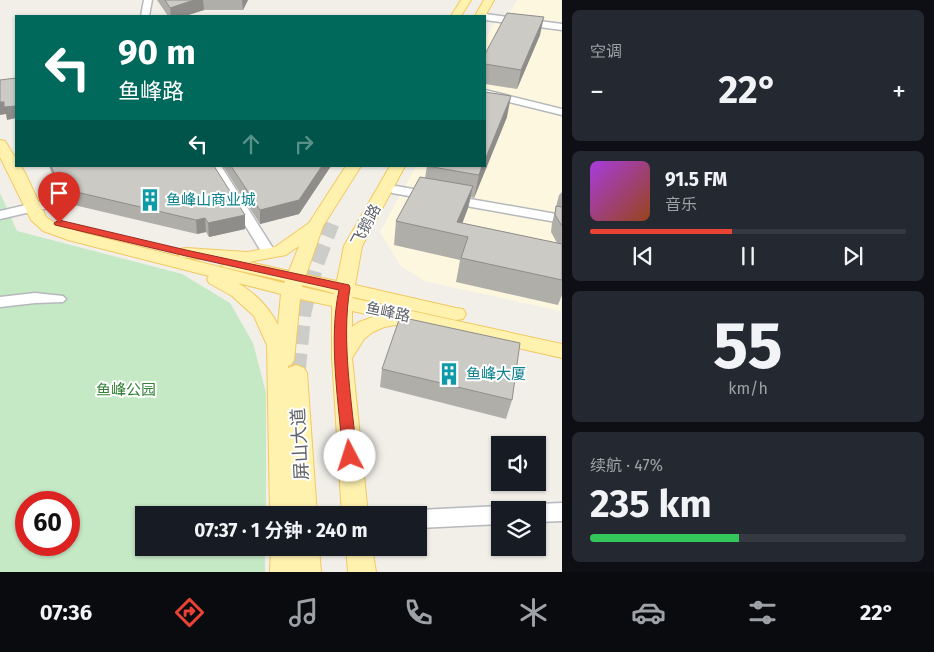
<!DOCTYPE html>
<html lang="zh">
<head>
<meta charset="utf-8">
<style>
  body { margin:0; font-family:"Fira Sans","Noto Sans SC",sans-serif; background:#242831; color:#f1f3f6; height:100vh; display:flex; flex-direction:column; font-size:19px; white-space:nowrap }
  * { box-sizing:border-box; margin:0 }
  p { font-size:16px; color:#9ea1a6 }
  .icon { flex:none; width:28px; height:28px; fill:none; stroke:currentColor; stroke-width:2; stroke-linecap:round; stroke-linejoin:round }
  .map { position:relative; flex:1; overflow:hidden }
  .side { display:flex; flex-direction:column; gap:10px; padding:10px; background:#0d0f14; width:372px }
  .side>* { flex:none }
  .banner { position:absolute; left:15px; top:15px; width:471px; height:152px; border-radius:0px; box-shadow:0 1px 4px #0004; background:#00695c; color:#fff; overflow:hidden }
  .fabs { position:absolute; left:491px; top:436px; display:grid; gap:10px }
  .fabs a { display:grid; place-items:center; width:55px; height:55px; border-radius:0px; background:#171b24; box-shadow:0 1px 4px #0004; font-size:25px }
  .speed { position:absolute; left:15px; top:491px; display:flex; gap:10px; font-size:25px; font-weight:700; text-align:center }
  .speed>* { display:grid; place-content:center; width:65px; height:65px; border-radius:50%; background:#171b24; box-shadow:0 1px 4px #0004; line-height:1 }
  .speed .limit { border:8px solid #d22; background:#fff; color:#111 }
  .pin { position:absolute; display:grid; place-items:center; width:42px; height:42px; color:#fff; margin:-51px -21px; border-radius:50% 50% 50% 0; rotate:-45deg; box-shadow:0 0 5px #0007 }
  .pin .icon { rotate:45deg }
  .me { position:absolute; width:55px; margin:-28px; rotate:355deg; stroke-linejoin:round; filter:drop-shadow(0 0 4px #0008) }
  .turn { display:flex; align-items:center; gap:18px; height:105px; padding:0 20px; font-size:22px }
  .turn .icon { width:65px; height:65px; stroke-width:2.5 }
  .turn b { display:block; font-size:35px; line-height:42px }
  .lanes { display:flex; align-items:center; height:48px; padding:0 20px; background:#0003; justify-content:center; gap:25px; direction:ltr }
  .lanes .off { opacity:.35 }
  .big { font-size:38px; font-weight:700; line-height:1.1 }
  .side .card { flex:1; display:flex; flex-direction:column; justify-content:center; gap:8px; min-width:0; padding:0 18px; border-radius:8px; background:#242831 }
  .side .dial { align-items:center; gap:0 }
  .dial b { font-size:65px; line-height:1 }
  .song { display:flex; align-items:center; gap:15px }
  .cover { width:60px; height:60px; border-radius:8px; background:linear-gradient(135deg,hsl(280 70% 55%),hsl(20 70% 35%)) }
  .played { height:5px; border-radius:2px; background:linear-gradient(90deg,#ea4335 45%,#363941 45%) }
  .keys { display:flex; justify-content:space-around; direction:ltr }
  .heat { display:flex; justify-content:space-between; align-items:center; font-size:28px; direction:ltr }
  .charge { height:8px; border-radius:4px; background:linear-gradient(90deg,#34c759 47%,#363941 0) }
  .trip { position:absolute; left:135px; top:506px; width:292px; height:50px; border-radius:0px; background:#171b24; box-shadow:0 1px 4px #0004; font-weight:700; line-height:50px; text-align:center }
  .dock { display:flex; height:80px; justify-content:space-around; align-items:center; background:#090b0e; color:#9ea1a6 }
  .dock .icon { width:35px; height:35px }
  .dock .current { color:#ea4335 }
  .dock b { font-size:22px; color:#f1f3f6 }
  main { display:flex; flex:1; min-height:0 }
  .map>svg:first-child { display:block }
  .commercial { fill:#fef7e0 }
  .green { fill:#c5e8c5; fill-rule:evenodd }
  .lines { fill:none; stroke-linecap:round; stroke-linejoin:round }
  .major-tunnel { stroke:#ccccc8; stroke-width:19; stroke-dasharray:19 9; stroke-linecap:butt }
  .minor-casing { stroke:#b5b8bc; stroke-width:3 }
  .major-casing { stroke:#f2c960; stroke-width:2 }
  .minor { fill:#fff; fill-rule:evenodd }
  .major { fill:#fff2af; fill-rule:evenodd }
  .wall { fill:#afaea9 }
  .shaded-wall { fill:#8f8d8a }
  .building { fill:#cccac5; stroke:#8f8d8a }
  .route { fill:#ea4335; stroke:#982c22 }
  .labels { text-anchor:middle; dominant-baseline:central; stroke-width:4; stroke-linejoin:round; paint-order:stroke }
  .culture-label { font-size:15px; fill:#0d838f; stroke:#fff; text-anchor:start }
  .street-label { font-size:15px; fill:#5f6368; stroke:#fff }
  .park-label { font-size:15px; fill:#348238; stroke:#fff }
  .near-street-label { font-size:18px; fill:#5f6368; stroke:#fff }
</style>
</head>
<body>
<main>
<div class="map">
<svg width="562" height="572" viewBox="0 0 562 572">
  <rect width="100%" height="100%" fill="#f1efe8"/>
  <path class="commercial" d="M517,0H561V22L507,17Z
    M495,22L561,29V311L424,281L401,266L380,232L416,166H485V40Z"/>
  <path class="green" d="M0,193L17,231L182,274L230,303L253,343L266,393V515H144V548H265V572H0ZM26,502H69V545H26Z"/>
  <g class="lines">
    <path class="major-tunnel" d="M296,372L302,312L314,265L330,223"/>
    <defs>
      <path id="minor" d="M144,0H152L149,16H141Z
        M485,14L562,24V30L485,20V16H481Z
        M485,90L562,109V115L485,96Z
        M209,166H221L276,253L274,256H264Z
        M396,186L562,215V223L392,193L390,190L392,187Z
        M43,201L48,202L50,205L48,208L0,219V211Z
        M35,293L63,296L66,299L63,302L35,303L0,307V297Z
        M562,503V521L538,522V510H529L531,507L538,504Z
        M500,506L508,510H500V524L419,528V515H411L419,510Z"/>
      <path id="major" d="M461,0H471L461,16H451Z
        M484,0H494L485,16H475Z
        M0,140L5,141L16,159V166H21L25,173L46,217L55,223L80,232L284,283L285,281L223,267L220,263L222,261L180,257L177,253L180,249L186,248L247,252L275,247L309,223L346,166H361L323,226L306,275L337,281L344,246L390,166H405L362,246L355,285L456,308L463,309L466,314L463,319L456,320L353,297L352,298L562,344V358L407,323L384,327L373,332L364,339L352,358L368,515H342L332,358V306L300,299L294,360L291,365L288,366V368L296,365L304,368L307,373L317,515H270L267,345L254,316L232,296L209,283L207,279L209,276L68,240L43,231L31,220L0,157ZM299,246L289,271L249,262L286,255ZM238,283L281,294L278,325C269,307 255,293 238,283ZM302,285L334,293V294L302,287ZM352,311L376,316L359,322L352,327Z
        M271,548H319L321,572H270Z
        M346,548H372L376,572H348Z"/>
    </defs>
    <use href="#minor" class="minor-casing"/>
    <use href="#major" class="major-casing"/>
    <use href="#minor" class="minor"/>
    <use href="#major" class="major"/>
  </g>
  <path class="wall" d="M157,0H248L243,10H204L185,16H168Z
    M540,35L517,89L485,84V54Z
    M507,117L474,198L471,197L468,208L462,223L557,243L551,232L552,223L559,195L562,192V295L558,305L456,282L460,260L394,245L396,221L425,178L427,166Z
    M49,166H214L245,229L209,237L206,232L197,234L74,205L69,192L60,194Z
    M223,166H331L299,214L260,224Z
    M382,369L512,400L506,419L380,387Z"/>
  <path class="shaded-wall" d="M194,0H203L204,10L185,16H171L170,8Z
    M242,0H248L243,10Z
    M544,17L540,35L517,89L521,70Z
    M511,96L507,117L474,198L479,175L482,166H485V160Z
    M0,102H4L16,106V118L7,120L6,114L0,115Z
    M322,166H331L299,214L260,224V210Z
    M66,178L69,192L60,194L57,181Z
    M473,186L468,208L458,235L457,222Z
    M245,215V229L209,237L208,223Z
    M205,218L206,232L197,234L196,220Z"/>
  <path class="building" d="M165,0H194L170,8Z
    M507,13L544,17L521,70L485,64V54Z
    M16,78V106L4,107V102H0V80Z
    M485,92L511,96L485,160Z
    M51,166H214L245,215L208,223L205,218L196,220L72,191L66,178L57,181Z
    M231,166H322L299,200L260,210Z
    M427,166H482L479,175Z
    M420,177L473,186L457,222L562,244V280L461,258L468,237L396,221Z
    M556,206L562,207V226L555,215Z
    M400,317L520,343L512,400L382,369Z"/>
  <path class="route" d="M59,220L186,250L349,285L350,288C341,340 352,403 357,456L355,460L350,462L345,460L343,456C339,405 328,340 339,290L186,256L55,225L54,223Z"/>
  <defs>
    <symbol id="building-bare" viewBox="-9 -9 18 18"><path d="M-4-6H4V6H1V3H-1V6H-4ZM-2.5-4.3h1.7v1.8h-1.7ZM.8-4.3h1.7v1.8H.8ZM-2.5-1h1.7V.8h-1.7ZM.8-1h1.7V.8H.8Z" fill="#0f9aa8" stroke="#fff" stroke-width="2.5" paint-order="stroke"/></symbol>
  </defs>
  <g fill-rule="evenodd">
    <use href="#building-bare" x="134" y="184" width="32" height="32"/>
    <use href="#building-bare" x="433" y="358" width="32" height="32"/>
  </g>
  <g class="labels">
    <g class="culture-label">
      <text x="166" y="200">鱼峰山商业城</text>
      <text x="466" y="374">鱼峰大厦</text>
    </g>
    <g class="street-label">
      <text transform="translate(366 225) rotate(-62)">飞鹅路</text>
      <text transform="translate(388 312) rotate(12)">鱼峰路</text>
    </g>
    <g class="park-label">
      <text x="126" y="390">鱼峰公园</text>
    </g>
    <g class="near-street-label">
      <text transform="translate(300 444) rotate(-93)">屏山大道</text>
    </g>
  </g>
</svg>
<div class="fabs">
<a><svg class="icon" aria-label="sound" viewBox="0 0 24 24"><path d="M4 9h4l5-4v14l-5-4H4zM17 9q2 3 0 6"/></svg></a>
<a><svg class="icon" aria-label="layers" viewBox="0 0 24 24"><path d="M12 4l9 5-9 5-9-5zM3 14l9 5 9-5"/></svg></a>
</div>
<div class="speed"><div class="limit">60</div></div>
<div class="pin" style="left:59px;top:223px;background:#d93025"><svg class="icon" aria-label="arrive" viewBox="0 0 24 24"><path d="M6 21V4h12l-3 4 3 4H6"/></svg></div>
<svg class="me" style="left:350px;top:456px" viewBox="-20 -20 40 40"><circle r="19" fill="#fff"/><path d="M0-13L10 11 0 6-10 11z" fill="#ea4335"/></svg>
<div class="trip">07:37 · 1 分钟 · 240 m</div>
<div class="banner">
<div class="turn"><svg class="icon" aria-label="left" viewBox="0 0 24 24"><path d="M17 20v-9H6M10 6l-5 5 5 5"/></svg><div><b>90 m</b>鱼峰路</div></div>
<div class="lanes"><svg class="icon" aria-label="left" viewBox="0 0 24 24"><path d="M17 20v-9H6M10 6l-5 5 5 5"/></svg><svg class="icon off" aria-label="ahead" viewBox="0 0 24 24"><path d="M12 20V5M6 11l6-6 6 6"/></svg><svg class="icon off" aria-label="right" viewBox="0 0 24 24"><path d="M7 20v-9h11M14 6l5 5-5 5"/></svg></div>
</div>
</div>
<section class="side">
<div class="card"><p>空调</p>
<div class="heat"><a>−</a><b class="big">22°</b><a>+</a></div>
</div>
<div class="card">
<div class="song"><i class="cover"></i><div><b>91.5 FM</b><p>音乐</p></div></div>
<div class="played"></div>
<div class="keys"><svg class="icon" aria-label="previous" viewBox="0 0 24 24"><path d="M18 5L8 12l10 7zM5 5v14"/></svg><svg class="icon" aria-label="pause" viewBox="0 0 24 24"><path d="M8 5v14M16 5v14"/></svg><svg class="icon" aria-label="next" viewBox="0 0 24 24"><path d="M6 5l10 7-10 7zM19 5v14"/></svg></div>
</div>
<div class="card dial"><b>55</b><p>km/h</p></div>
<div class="card"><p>续航 · 47%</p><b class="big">235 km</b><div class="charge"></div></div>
</section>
</main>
<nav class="dock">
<b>07:36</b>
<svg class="icon current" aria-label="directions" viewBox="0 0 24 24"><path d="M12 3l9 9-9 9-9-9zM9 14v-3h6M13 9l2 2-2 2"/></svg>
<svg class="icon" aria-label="music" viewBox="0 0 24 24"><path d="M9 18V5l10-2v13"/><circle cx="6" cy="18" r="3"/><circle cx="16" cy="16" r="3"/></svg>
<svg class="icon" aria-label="phone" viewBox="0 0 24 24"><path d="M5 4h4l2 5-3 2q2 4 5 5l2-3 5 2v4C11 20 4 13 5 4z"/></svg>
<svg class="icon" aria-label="climate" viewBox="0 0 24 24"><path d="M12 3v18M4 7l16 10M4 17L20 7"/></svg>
<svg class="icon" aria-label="car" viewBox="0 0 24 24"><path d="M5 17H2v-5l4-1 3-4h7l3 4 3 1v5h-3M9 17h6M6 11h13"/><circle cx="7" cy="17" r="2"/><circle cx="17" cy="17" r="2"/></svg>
<svg class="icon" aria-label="filters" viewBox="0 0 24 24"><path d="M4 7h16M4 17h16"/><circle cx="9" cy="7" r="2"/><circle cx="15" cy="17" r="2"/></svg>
<b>22°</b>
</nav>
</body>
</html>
